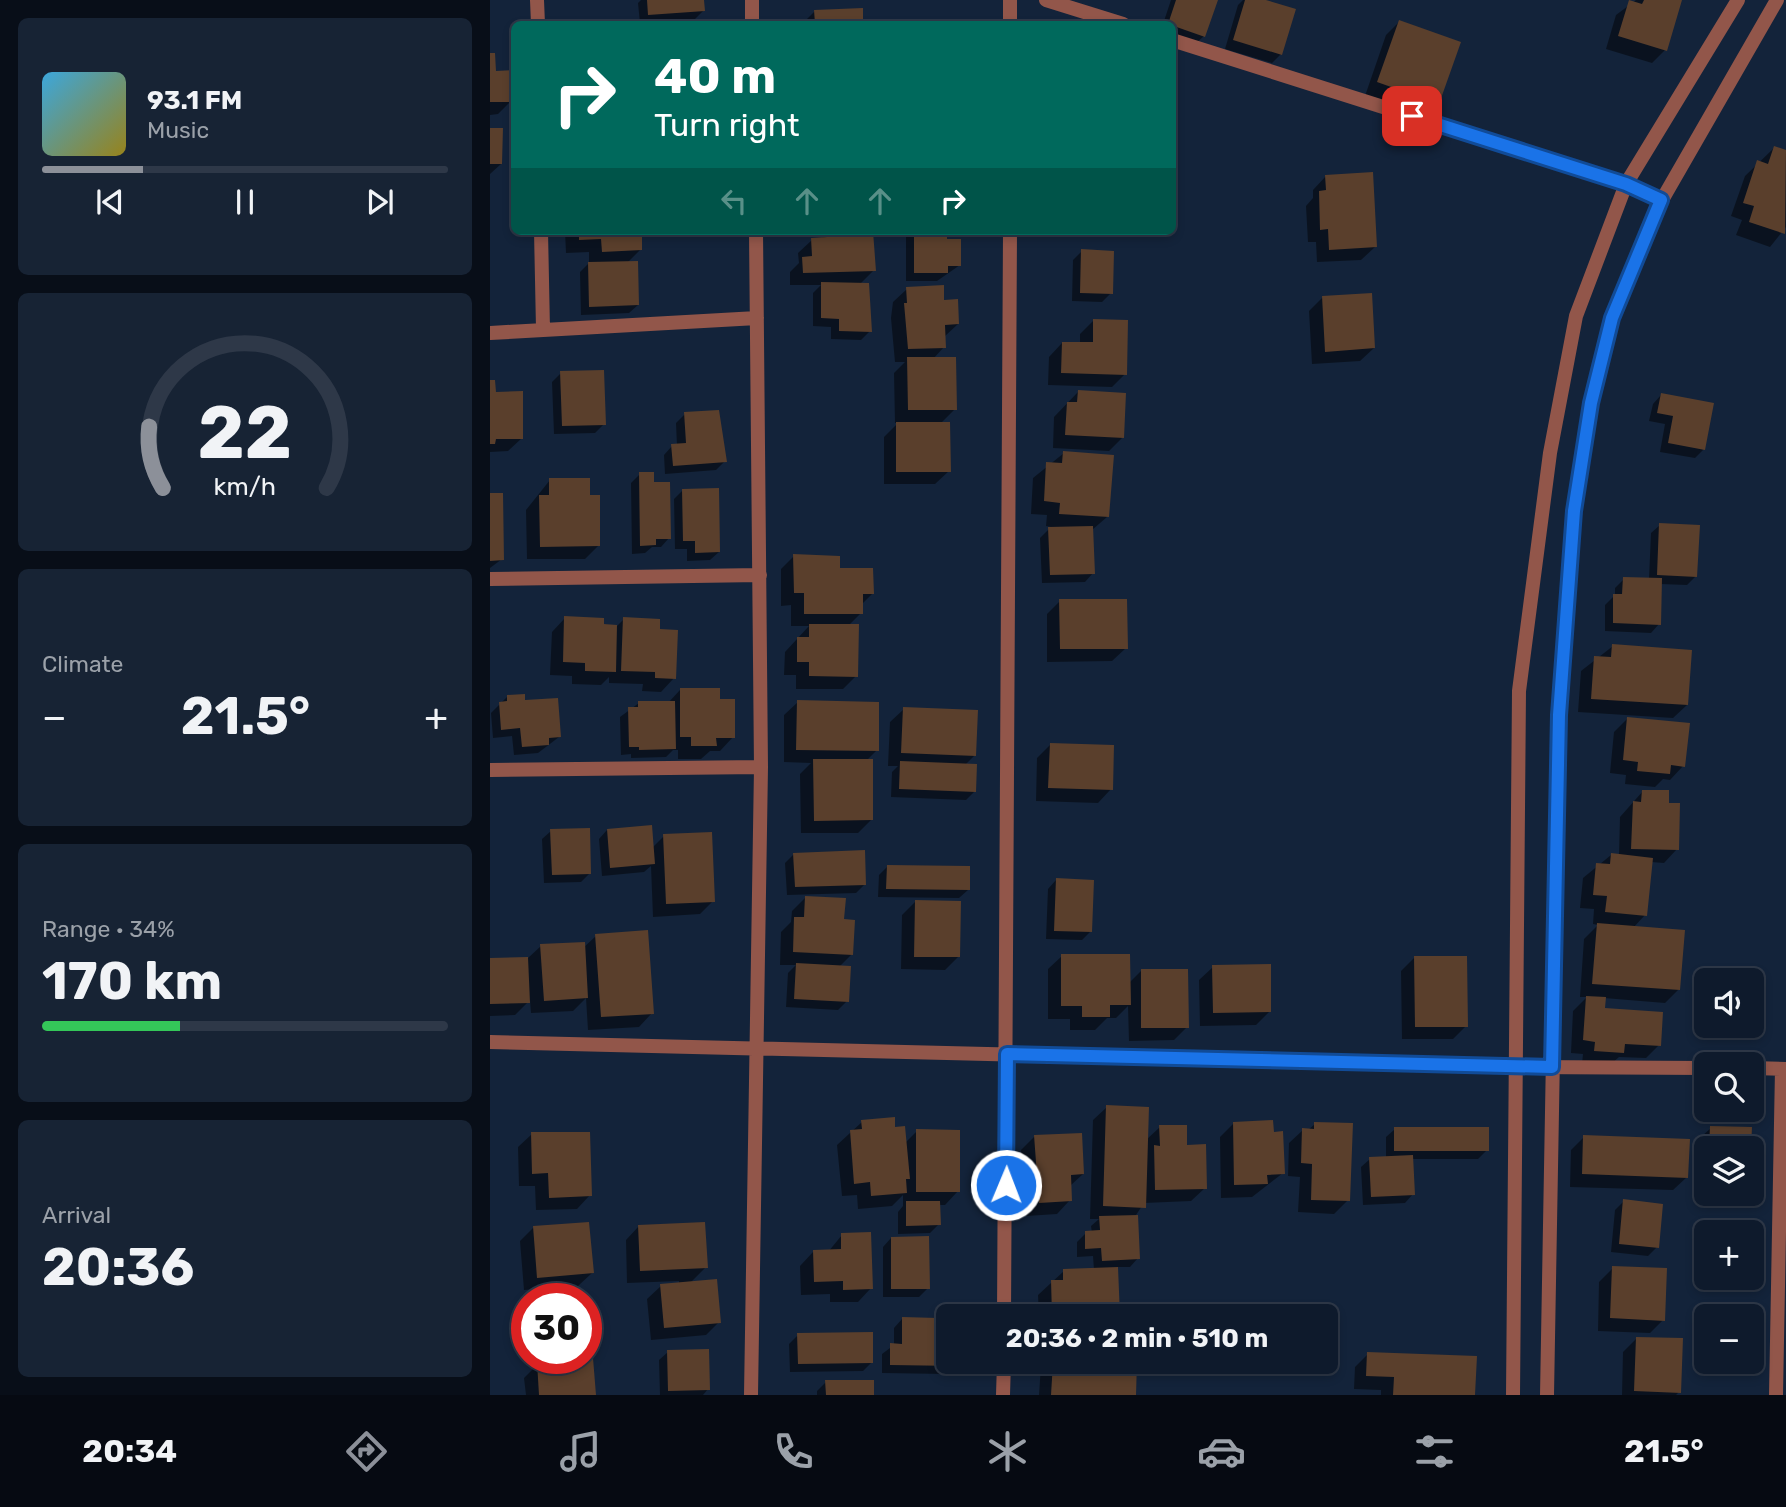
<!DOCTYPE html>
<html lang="en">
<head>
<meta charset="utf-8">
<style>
  body { margin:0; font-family:Rubik,sans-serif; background:#172334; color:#f1f3f6; height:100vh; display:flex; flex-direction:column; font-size:26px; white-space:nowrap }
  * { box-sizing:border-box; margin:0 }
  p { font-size:23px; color:#9ba1a9 }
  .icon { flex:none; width:38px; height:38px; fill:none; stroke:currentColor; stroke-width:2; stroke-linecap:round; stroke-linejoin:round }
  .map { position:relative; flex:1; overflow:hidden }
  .panel { display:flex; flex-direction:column; gap:18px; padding:18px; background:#080e18; width:490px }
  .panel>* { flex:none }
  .top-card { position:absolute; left:21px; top:21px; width:665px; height:214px; border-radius:10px; box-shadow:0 4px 10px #0003,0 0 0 2px #2e3848; background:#00695c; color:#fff; overflow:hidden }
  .fabs { position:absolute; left:1204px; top:968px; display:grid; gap:14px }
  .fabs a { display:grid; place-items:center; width:70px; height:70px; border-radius:10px; background:#0e1a2c; box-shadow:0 4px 10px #0003,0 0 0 2px #2e3848; font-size:35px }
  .speed { position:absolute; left:21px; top:1283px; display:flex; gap:14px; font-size:35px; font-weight:700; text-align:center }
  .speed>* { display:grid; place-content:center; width:91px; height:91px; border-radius:50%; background:#0e1a2c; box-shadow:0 4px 10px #0003,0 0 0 2px #2e3848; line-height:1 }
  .speed .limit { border:10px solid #d22; background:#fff; color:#111 }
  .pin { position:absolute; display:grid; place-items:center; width:60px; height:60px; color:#fff; margin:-30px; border-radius:14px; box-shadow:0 4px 10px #0006 }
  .me { position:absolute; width:77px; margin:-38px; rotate:1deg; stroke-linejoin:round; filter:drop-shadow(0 0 5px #0008) }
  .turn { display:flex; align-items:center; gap:24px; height:147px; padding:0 28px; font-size:32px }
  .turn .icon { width:91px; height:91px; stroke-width:2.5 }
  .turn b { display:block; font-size:49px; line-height:60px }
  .lanes { display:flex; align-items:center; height:66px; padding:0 28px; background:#0003; justify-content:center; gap:35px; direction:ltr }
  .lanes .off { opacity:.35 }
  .big { font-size:52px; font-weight:700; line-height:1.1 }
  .panel .tile { flex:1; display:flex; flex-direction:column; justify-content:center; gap:10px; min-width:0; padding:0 24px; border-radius:10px; background:#172334 }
  .panel .dial { align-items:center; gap:0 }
  .dial svg { height:182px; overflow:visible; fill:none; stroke:#2e3848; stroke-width:7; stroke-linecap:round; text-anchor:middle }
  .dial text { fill:#f1f3f6; stroke:none }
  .song { display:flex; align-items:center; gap:21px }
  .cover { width:84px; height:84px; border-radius:10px; background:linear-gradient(135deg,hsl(200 70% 55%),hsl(50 70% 35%)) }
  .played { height:7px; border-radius:4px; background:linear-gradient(90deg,#8c9099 25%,#2e3848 25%) }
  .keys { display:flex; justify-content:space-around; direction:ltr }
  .heat { display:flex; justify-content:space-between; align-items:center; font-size:38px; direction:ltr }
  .charge { height:10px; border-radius:5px; background:linear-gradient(90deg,#34c759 34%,#2e3848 0) }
  .trip { position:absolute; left:446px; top:1304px; width:402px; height:70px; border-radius:10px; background:#0e1a2c; box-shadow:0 4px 10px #0003,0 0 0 2px #2e3848; font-weight:700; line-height:70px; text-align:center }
  .tab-bar { display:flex; height:112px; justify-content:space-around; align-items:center; background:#060a12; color:#9ba1a9 }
  .tab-bar .icon { width:49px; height:49px }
  .tab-bar .selected { color:#8c9099 }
  .tab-bar b { font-size:32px; color:#f1f3f6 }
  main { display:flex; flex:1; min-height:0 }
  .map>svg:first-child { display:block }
  .shadow { fill:#0007 }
  .building { fill:#5a3f2c }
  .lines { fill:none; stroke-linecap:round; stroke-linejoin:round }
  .street { stroke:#92564a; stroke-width:14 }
  .route-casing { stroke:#114b97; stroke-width:18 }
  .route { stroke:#1a73e8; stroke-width:12 }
</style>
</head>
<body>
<main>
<section class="panel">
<div class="tile">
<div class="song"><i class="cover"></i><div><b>93.1 FM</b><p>Music</p></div></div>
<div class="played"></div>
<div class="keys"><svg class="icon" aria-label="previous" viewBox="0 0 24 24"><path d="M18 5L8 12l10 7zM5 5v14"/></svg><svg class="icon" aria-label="pause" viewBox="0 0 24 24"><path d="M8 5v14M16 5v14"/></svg><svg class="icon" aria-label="next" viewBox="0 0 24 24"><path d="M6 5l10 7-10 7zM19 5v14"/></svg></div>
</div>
<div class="tile dial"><svg viewBox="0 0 100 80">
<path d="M14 69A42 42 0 1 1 86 69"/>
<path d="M14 69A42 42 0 0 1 8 42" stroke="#8c9099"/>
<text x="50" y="56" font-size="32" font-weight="700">22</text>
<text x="50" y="72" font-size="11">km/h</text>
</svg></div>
<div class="tile"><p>Climate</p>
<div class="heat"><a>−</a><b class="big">21.5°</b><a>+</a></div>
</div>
<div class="tile"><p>Range · 34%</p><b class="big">170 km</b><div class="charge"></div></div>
<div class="tile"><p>Arrival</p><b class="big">20:36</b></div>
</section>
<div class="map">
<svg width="1296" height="1395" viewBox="0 0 1296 1395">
  <rect width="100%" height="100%" fill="#13233a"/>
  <path class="shadow" d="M151,0H213L214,10L205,19L150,23L148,3Z
    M681,0H726L714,36L705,44L682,37V24H673Z
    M753,0H770L791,54L782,63L735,49L748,5Z
    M1146,0H1190L1175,50L1162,63L1116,49L1126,15Z
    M371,10L372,24H312L325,11Z
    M909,22L948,103L934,117L875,96L896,35Z
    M0,55L4,73L21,101L8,114L0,115Z
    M0,129L11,164L0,174Z
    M1284,148L1296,152V227L1280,247L1246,235L1252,220L1241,216L1255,176Z
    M836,176L885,247L871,260L827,262L826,242H818L816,206L823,198V190Z
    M75,231H150V250L137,263L148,305L139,313L91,315L90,272L99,263V252L76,253Z
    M419,231H455L456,241L470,265L447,281H416V234Z
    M569,231H625L620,236H569Z
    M337,234L384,270L370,284L380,331L371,340L341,339V327L323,326V293L331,285H300V272L309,263L308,253L322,240L331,239Z
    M592,251L621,293L612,302L582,301L583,260Z
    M417,289L453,301L468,324L454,337V347L443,359L465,409L450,424L459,471L445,484H394V437L408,423H405L404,373L415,362H405L401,318L403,302Z
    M833,297L884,348L870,361L822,364L819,311Z
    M604,320L635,374L622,387L558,385L559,357L572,343L590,344V334Z
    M71,373L114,424L105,433L64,434L62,382Z
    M0,382L32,438L18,451L0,452Z
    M588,392L632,438L619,451L563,448L564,417Z
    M1171,395L1213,450L1205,458L1170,452L1175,424L1159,421L1163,404Z
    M195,414L235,461L226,470L175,474L174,455L182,446H187L186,423Z
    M574,453L617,517L602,530L603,573L595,582L552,583L550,538L561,527L556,526L557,515L541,514L543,478Z
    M150,474L163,484L179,538L171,547H162L155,553L142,554L141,483Z
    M60,480L98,496L109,545L95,559H37L36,510Z
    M193,490L229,552L220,560L197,561V549H185L184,499Z
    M0,495L12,559L0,568Z
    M1170,525L1206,576L1197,585L1170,584L1169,624L1161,633L1115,631V605L1125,595V588L1134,579H1159L1161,533Z
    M304,556L348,570L382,594L371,605V613L358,626L366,676L353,689H306V675H294L295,652L319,626H301V605L291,606V569Z
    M570,601L636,648L622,661L557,662V614Z
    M75,618L127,626L134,619L168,630L184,678L171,692L152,691L153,684L119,683V677L111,685L82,684V676L60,675L62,632Z
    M1123,646L1197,705L1183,718L1088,712L1091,671Z
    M190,690L228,700L243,737L230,751H220L211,759H188V750H183L176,757L141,758V754L131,755L130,717L149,703H178Z
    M17,697L34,702L69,737L48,753L24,755L22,736L3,738L1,713Z
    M308,702L387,750L377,760L381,820L368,833H311L310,774L321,763L294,762V715Z
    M414,709L484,756L474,766L484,792L476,800L401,797L402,772L408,766H398L400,722Z
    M1138,718L1193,766L1180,780L1173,779L1165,787L1135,784L1136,775L1120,773L1124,732Z
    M560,745L621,789L608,803L546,801L547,758Z
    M1153,791L1177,805L1187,849L1174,863L1161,862L1155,915L1143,928L1189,989L1175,1003L1114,998L1113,1010L1169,1045L1156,1058L1129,1057L1119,1066L1092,1064L1093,1054L1081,1053L1083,1011L1097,997H1090L1094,939L1108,925L1103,924L1104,909L1090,908L1093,878L1121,855L1129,856L1130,817Z
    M117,830L162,848L174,836L223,901L210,914L163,917L161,866L154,872L112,876L109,839Z
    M61,831L100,873L91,882L54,883L52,839Z
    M304,854L375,884L366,893L297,895L295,863Z
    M397,867L478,890L469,898L388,897L389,875Z
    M566,880L601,931L592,940L556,939L558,889Z
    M315,898L352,921L362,954L349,967L357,1001L348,1010L296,1007L298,973L306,965H290L291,932L301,922L302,911Z
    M425,902L468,957L455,970L411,969L412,915Z
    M106,936L162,1013L149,1027L98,1030L96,998L83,1011L41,1013L40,1000L25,1015L0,1016V960L38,958L51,946L93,948Z
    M572,956L639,983L651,971L697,1027L684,1040L639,1041L638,1006L626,1018H617L605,1030H580V1019H558V969Z
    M925,957L976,1026L963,1039H912L911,971Z
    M723,967L780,1011L766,1025L710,1026L709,980Z
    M617,1107L656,1140L670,1127L715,1188L701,1201L654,1203L646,1215L648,1258L640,1267H627L628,1316H549L548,1295L574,1271L604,1270L603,1256L587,1257V1242L596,1233H602L601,1226L609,1219H600L603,1120Z
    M372,1122L404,1128L415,1143L427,1131L468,1191L455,1205H448L449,1224L440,1233L408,1234V1212L413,1206V1195L402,1206L368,1209L367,1195L352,1196L347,1145Z
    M744,1123L793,1173L762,1197L731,1198L730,1137Z
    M825,1124L858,1200L844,1214L808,1212L810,1177L798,1176L799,1143L813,1130H818Z
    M1221,1128L1260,1148H1216V1192H1210L1212,1136Z
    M905,1129L997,1150L988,1159H922L923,1194L915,1203L873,1205L871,1167L880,1159L896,1158V1137Z
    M42,1134L100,1195L87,1209L46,1210L45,1186H29L28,1147Z
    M544,1137L593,1174L580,1186V1200L567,1214L536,1216L531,1150Z
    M1094,1137L1197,1177L1183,1190L1080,1187L1081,1150Z
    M1134,1201L1167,1247L1158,1256L1121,1252L1125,1210Z
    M149,1226L216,1267L200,1283L229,1322L216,1335L161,1340L157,1299L171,1286L189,1284V1281L137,1283L136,1240Z
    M43,1228L102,1273L88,1286L34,1290L30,1241Z
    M352,1235L381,1288L368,1302H340V1294L311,1295L310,1266L323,1252H338Z
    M401,1238L438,1288L429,1297H393V1247Z
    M1123,1268L1173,1320L1160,1333L1108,1331L1109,1282Z
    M412,1319L446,1346H458V1362H465V1365L456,1374L392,1373V1354L404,1345V1328Z
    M308,1335L382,1362L373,1371L300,1372L299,1344Z
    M1147,1338L1189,1392L1186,1395H1132L1133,1352Z
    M178,1352L218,1389L213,1395H170L169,1360Z
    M878,1354L984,1395H891V1390L864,1389L865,1367Z
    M554,1362H645L644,1395H549L551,1365Z
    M48,1364L104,1395H36L34,1378Z
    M336,1382L382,1395H327V1391Z"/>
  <path class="building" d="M157,0H214L215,11L158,15Z
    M686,0H728L715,37L678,24Z
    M755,0H776L806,9L792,55L743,40Z
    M1139,0L1152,4L1154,0H1192L1177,51L1128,36Z
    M373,8V24H325L324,10Z
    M909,20L971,42L949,104L887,82Z
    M0,53H5L6,71L22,70L23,102H0Z
    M0,128H13L12,164H0Z
    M1284,146L1296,150L1295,234L1259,222L1264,206L1253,203L1267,160L1278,164Z
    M883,172L887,247L839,250L838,229L830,230L829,191L836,190L835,175Z
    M89,231H152V250L112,252L111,239L89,240Z
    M383,231L386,271L313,273L312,257L322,256L321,238L337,237L336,232Z
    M424,231H457V239H471V266H458V273H424Z
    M591,249L624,251L623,294L590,293Z
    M148,261L149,305L99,307L98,262Z
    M331,282L379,283L382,332L349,331V319L331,318Z
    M454,285V300L468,299L469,324L455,325L456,348L418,349L414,303H417L416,287Z
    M882,293L885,348L835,352L832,296Z
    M603,319L638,320L637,375L571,373L572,342H603Z
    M417,357H466L467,410H418Z
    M114,370L116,425L72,426L70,371Z
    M0,380H5L6,392L33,391V439H6L5,444H0Z
    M588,390L636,393L634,438L575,435L577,402H587Z
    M1171,393L1224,403L1215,450L1178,443L1183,416L1167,413Z
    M229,410L237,462L183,466L181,444L196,443L194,412Z
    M406,422H460L461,472H406Z
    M573,451L624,455L619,517L569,514L570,503L554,501L556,462L572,463Z
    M149,472H164V482H180L181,539H166V545L150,546Z
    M59,478H100V495H110V546L50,547L49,495H59Z
    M229,488L230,552L205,553V541H193L192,489Z
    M0,493H13L14,560L0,561Z
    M1169,523L1210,525L1207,577L1167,575Z
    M603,526L605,574L560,575L558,527Z
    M303,554L350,556V568H383L384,594H373V614H314V593H304Z
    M1133,577L1172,578L1171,625L1123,623V594H1132Z
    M569,599H637L638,649H570Z
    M74,616L114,618V624L127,625L126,672L95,671V663L73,662Z
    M133,617L170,619V629L188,630L186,679L165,678V672L131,671Z
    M319,624H369L368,677L319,676V662H307V637H319Z
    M1122,644L1202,650L1198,705L1101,699L1104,656L1121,657Z
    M190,688H230V699H245V738H226L227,746H201V737H190Z
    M35,694V700L68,698L71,737L59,738V745L32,747L30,728L11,730L9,702L17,701V695Z
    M307,700L389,702V751L306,750Z
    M148,701H185L186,749L149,750V747H139L138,707H148Z
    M413,707L488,710L486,756L411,753Z
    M1137,717L1200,723L1195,767L1181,765L1180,774L1147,771L1148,762L1133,760Z
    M560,743L624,745L623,790L558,788Z
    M323,759H383V820L324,821Z
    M410,761L487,764L486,792L409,789Z
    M1152,790H1179V803H1190L1189,850L1141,849L1143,801L1151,802Z
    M162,825L165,864L120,868L117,829Z
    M100,828L101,874L62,875L60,829Z
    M222,832L225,902L176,904L173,834Z
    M375,850L376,885L305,887L303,853Z
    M1121,853L1163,858L1157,916L1115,912L1117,896L1103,895L1106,863L1120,864Z
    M397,865L480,866V890L396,889Z
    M566,878L604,880L602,932L564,931Z
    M315,896L356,898L354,919L365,920L363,955L303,952L304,917H314Z
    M425,900L471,901L470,957H424Z
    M1107,923L1195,930L1190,990L1102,984Z
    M158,930L164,1014L111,1017L105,934Z
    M95,942L98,998L54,1001L50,944Z
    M571,954H640L641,1005H620V1017H592V1006H571Z
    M924,956H977L978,1027H925Z
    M38,957L40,1003L0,1004V958Z
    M306,963L361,966L359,1002L304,999Z
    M781,964V1012L723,1013L722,965Z
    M651,969H698L699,1028H651Z
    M1096,996L1116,997L1115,1008L1173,1012L1171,1046L1135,1044L1134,1053L1104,1051L1105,1042L1093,1040Z
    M616,1105L659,1107L656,1208L613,1206Z
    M405,1117V1127L415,1126L420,1179H416L417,1193L381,1196L380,1182L364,1184L360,1130L372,1129L371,1120Z
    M783,1120L784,1132L793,1131L795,1174L777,1175L778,1184L744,1185L743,1122Z
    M824,1122L863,1123L860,1201L821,1200L822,1164L811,1163L812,1128L824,1129Z
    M669,1125H697V1145L716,1144L717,1189L665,1190L664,1145L670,1146Z
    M1220,1126L1262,1127L1261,1148H1219Z
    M904,1127H999V1151H904Z
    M426,1129L470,1130V1192H426Z
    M41,1132H100L102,1196L59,1198L58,1173L42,1174Z
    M592,1133L594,1174L581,1175L582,1201L549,1203L544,1135Z
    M1093,1135L1200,1139L1198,1178L1092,1174Z
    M923,1155L925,1195L881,1197L879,1157Z
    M1133,1199L1173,1204L1169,1248L1129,1244Z
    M416,1201H450L451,1225L416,1226Z
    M648,1215L650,1259L612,1261L611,1248L595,1249V1231L610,1230L609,1216Z
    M99,1222L104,1273L47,1278L43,1226Z
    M215,1222L218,1268L150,1271L148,1225Z
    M381,1232L383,1289L353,1290V1281L324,1282L323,1250L351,1249V1233Z
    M439,1236L440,1289H401V1237Z
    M1122,1266L1177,1268L1175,1321L1120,1318Z
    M628,1267L630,1316H562L561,1280H573V1269Z
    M227,1279L231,1323L174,1328L170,1284Z
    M412,1317L448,1318L447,1344H458V1362H467V1366L400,1365V1343L412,1344Z
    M383,1332V1363L308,1364L307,1333Z
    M1146,1337L1193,1338L1191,1393L1144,1391Z
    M219,1349L220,1390L178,1391L177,1350Z
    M877,1352L987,1356L985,1395H903L904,1377L876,1376Z
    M103,1358L106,1395H49L47,1362Z
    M563,1362H647L646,1395H561Z
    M335,1380H384V1395H336Z"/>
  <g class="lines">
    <path class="street" d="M47,0L48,24
      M262,0V24
      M556,0L633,24
      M520,24V0
      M682,40L1136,184L1172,200
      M51,231L53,329
      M0,333L267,318
      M0,579L270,575
      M0,770L271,767
      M0,1042L1028,1067L1216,1068
      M1262,1068L1296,1069
      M514,1316L520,231
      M261,1395L271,767L266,231
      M513,1395L514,1362
      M1023,1395L1029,691L1060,453L1086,316L1136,184L1248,0
      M1057,1395L1069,715L1084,511L1101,403L1122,318L1172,200L1287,0
      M1286,1395L1292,1069"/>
  </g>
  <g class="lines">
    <defs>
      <path id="route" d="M516,1185L517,1054L1062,1067L1069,715L1084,511L1101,403L1122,318L1171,200L1136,184L922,116"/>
    </defs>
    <use href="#route" class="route-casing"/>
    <use href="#route" class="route"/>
  </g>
</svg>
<div class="fabs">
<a><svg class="icon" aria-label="sound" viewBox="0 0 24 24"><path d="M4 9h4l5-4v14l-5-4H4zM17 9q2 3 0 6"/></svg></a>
<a><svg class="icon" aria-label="search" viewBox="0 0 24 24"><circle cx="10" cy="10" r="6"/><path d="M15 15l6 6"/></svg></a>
<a><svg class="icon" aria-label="layers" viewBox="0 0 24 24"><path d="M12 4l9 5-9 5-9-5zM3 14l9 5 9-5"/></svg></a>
<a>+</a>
<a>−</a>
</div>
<div class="speed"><div class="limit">30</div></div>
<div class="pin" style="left:922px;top:116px;background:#d93025"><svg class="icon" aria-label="arrive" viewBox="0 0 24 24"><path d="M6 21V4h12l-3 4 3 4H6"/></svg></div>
<svg class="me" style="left:516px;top:1185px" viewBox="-20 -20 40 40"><circle r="17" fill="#1a73e8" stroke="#fff" stroke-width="3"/><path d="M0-11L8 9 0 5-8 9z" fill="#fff"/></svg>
<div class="trip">20:36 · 2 min · 510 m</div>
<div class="top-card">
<div class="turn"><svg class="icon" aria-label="right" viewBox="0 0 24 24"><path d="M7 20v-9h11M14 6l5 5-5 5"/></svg><div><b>40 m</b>Turn right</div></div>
<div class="lanes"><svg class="icon off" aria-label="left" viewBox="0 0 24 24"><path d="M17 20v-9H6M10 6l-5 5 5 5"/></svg><svg class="icon off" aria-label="ahead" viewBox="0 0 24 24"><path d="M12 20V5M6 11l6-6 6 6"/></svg><svg class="icon off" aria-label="ahead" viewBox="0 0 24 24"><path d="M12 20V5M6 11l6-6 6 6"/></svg><svg class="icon" aria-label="right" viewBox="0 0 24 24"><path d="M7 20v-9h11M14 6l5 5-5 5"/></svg></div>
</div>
</div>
</main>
<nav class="tab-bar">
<b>20:34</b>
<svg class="icon selected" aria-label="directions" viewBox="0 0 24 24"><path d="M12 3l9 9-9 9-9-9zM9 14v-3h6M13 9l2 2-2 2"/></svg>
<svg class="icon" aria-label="music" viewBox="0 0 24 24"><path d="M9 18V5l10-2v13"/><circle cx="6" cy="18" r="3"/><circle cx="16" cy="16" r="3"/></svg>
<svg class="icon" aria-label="phone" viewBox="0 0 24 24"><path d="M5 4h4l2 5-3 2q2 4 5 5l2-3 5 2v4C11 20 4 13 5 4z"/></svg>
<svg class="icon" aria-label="climate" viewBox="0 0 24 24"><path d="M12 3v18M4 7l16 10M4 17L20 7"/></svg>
<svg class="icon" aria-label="car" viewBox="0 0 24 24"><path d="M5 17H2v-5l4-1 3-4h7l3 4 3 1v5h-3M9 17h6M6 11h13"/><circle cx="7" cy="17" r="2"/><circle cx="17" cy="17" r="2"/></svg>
<svg class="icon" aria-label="filters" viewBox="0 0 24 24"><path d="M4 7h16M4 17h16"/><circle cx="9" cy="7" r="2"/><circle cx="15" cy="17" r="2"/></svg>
<b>21.5°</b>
</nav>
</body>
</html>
